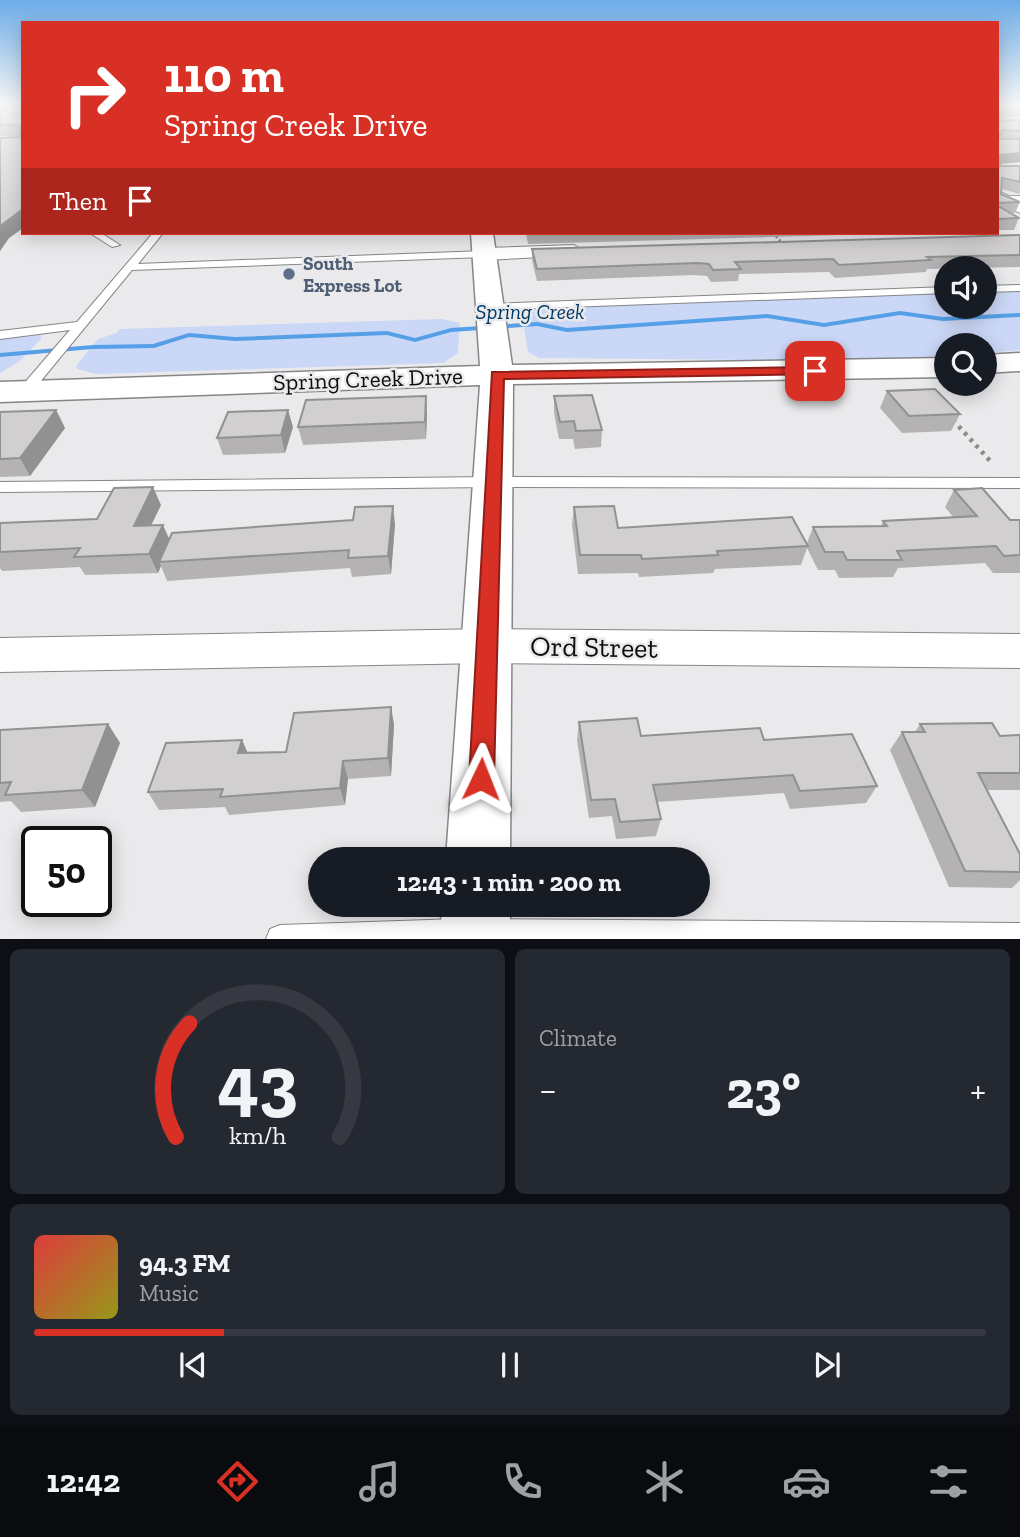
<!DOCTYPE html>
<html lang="en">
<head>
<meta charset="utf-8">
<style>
  body { margin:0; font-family:"Zilla Slab",serif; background:#242831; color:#f1f3f6; height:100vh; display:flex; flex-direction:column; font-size:26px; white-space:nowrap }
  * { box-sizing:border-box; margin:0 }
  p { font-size:23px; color:#9ea1a6 }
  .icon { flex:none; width:38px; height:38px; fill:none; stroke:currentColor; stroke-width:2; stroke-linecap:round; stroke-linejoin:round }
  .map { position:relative; height:939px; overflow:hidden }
  .side { display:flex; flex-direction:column; gap:10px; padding:10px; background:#0d0f14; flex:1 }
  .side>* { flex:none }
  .banner { position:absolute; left:21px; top:21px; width:978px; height:214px; border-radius:0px; box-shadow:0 4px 18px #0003; background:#d93025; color:#fff; overflow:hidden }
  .fabs { position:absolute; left:934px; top:256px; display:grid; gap:14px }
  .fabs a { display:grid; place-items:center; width:63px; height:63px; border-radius:50%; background:#171b24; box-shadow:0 4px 18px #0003; font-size:35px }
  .speed { position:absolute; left:21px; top:826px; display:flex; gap:14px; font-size:35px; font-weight:700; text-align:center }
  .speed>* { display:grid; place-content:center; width:91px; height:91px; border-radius:50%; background:#171b24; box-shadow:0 4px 18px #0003; line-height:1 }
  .speed .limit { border:4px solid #111; border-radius:10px; background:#fff; color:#111 }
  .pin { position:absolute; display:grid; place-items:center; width:60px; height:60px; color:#fff; margin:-30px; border-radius:14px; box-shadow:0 4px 10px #0006 }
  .me { position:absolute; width:77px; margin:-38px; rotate:2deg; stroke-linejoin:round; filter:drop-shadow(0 0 5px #0008) }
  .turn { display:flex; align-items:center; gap:24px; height:147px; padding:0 28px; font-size:32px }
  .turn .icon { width:91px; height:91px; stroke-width:2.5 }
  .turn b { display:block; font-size:49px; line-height:60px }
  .then { display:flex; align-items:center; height:66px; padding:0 28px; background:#0003; gap:14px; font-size:26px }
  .big { font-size:52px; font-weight:700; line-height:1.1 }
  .side .card { flex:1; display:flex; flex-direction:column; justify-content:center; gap:10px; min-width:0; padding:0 24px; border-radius:10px; background:#242831 }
  .side .dial { align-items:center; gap:0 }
  .dial svg { height:182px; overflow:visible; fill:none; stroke:#363941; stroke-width:7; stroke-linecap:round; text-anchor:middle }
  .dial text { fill:#f1f3f6; stroke:none }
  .song { display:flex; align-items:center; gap:21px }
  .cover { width:84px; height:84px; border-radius:10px; background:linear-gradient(135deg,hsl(0 70% 55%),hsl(60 70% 35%)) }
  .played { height:7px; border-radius:4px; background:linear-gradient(90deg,#d93025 20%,#363941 20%) }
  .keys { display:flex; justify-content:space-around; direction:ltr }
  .heat { display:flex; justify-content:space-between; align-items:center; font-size:38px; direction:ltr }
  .side .tiles { flex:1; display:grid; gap:10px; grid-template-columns:1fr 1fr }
  .card:last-child { grid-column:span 2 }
  .trip { position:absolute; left:308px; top:847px; width:402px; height:70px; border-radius:35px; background:#171b24; box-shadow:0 4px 18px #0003; font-weight:700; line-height:70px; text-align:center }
  .dock { display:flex; height:112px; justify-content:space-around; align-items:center; background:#090b0e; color:#9ea1a6 }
  .dock .icon { width:49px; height:49px }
  .dock .current { color:#d93025 }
  .dock b { font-size:32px; color:#f1f3f6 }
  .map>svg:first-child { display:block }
  .green { fill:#cad7f6 }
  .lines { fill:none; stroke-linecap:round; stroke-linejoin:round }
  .stream { fill:#559fe7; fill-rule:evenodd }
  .lane-casing { stroke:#858687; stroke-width:2 }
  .street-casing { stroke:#858687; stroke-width:2 }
  .secondary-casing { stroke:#858687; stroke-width:3 }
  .path-far1 { stroke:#8b8b8c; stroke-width:2.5; stroke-dasharray:2 2.5; stroke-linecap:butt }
  .path { stroke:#8b8b8c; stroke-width:4.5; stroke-dasharray:3.5 5; stroke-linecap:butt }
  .lane { fill:#fff; fill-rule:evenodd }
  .street { fill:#fff; fill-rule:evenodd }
  .secondary { fill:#fff; fill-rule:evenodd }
  .wall { fill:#b4b2b3 }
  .shaded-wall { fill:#929192 }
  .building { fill:#d1cfd0; stroke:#929192; stroke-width:2 }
  .route { fill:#d93025; stroke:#8d1f18; stroke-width:2 }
  .service-dot { fill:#5c6f8a; stroke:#eaeaec; stroke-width:2.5 }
  .labels { text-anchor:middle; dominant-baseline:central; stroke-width:5; stroke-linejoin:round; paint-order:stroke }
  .far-service-label { font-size:19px; font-weight:bold; fill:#4e5e75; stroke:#eaeaec; text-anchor:start }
  .far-water-label { font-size:21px; font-style:italic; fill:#003865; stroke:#eaeaec }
  .street-label { font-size:23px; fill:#0d0d0d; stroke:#eaeaec }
  .near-street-label { font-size:28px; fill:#0d0d0d; stroke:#eaeaec }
</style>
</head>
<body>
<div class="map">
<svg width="1020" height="939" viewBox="0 0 1020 939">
  <rect width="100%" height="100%" fill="#eaeaec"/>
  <path class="green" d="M1020,291V350L985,353V345H947V356L863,361L539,358L528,352L521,309L947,293V306H985V292Z
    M442,319L460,323L458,353L443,363L96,374L77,369L76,366L98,339L117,333L120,329Z
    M40,333L41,339L20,361L0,373V334Z"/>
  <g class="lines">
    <path class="stream" d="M900,311L943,317L1020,313V317L943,321L900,315L824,327L767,318L567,332L537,326L451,332L415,342L387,335L235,341L189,337L154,348L93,349L0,357V353L93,345L153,344L189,333L235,337L387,331L415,338L451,328L537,322L567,328L767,314L824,323Z"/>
    <defs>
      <path id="lane" d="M998,196H1020V202H998Z
        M90,233H101L120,245L112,247Z
        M153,233H163L138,264L484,251L489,254L484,257L132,270L31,393H21L19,390L21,387L70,330L0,339V331L77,322Z
        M1020,285V291L985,292V286Z
        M947,287V293L490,310L484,307L490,304Z
        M493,477L1020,478V488L493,487L0,492V482Z
        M459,919L469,923L473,933L471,939H266L270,929L280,925Z
        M488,919L1020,923V939H476L474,933L478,923Z"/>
      <path id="street" d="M998,191L1020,201V213L998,202Z
        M574,245L584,251L581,255L484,260L474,254L484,248Z
        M486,629L1020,634V668L486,663L0,672V638Z"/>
      <path id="secondary" d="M471,233H493L512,365L947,358V377L513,384L510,859H446L480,385L0,402V382L480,366Z
        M1020,353V371L985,373V355Z
        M442,905H510V939H440Z"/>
    </defs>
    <use href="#lane" class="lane-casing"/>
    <use href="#street" class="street-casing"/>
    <use href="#secondary" class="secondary-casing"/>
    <path class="path-far1" d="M773,233L784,245"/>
    <path class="path" d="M953,420L992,463"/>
    <use href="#lane" class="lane"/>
    <use href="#street" class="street"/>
    <use href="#secondary" class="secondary"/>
  </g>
  <path class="wall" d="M0,104H23V228L9,238L0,251V138L20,136H0Z
    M998,104H1020V117L1000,118V121L1020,120V162L1000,164V166H1020V194L1002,189L1001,194L1020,202L1015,213H1010L1019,218L1014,230H998Z
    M526,233H907L528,244Z
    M1020,235V267L927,269L926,272L835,278L829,272L739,274L738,281L711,282L707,276L694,275L537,281L532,261V249Z
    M887,391L960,414L951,431L902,433L880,408Z
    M554,396L602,430L601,447L575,449L573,439H559L554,413Z
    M56,410L65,428L30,476L0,477V412Z
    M427,412L426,439L303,445L298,427Z
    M293,427L285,453L223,455L217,438Z
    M954,490L1010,520H1020V573H993L985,563L898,568L893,577L839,578L835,570H818L807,548L801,565L715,569L713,573L639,577L638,573L578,574L572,525L574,507L618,528L807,543L813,527L881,526L883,521L953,517L945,507Z
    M161,505L151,525L169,539L395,524L391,574L352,577L350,568L167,581L161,566L158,573L85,575L80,567L2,571L0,568V523L97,519Z
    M391,707L394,725L391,776L348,779L345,805L229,815L225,807L159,810L148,792L242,740L247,753L286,752Z
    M579,722L641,736L764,740L877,786L866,803L790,809L784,793L657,802L661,819L656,836L616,839L612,816L589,818L577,740Z
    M108,724L120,743L95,807L21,812L11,801L0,802V730Z
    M920,724L1000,736L1020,735V790H987L1020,854V880L1012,888L949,887L890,750L902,732H915Z"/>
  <path class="shaded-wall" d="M1020,153V162L998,164L1000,155Z
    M23,209V228L9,238L0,251V227L3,224Z
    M426,396L427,412L426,439L425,422Z
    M56,410L65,428L30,476L20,458Z
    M288,410L293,427L285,453L281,435Z
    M153,487L161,505L142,544L134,526Z
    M393,506L395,524L391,574L388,556Z
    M163,525L171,543L159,562L161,566L158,573L149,554Z
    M391,707L394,725L391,776L388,758Z
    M108,724L120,743L95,807L82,790Z
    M242,740L250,758L238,753Z
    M343,761L348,779L345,805L340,788Z"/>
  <path class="building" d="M0,104H23V209L3,224L0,227V138L20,137L21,128L18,125H0Z
    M998,104H1020V109L999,110L1000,121L1020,120V131L1002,130L999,137L1002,139H1020V153L1000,155V166H1020V182L1002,178L1001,194L1020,202L998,203Z
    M998,206L1019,218L998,219Z
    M1020,235V255L927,257L931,260L839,265L833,259L735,262L741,269L713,270L709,264L696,263L537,269L532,249Z
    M935,389L960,414L909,416L887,391Z
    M592,395L602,430L576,431L574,421L560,422L554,396Z
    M426,396L425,422L298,427L306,400Z
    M56,410L20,458L0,459V412Z
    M288,410L281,435L217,438L228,412Z
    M153,487L134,526L163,525L149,554L74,557L80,548L0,552V523L97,519L114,488Z
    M982,488L1010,520H1020V555L1004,556L996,546L897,551L902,560H847L843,552H825L813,527L887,526L883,521L977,516L954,490Z
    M393,506L388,556L348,558L349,550L159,562L172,533L353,520L355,507Z
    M614,506L618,528L792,517L808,546L717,551L718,555L642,559L641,555H580L574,507Z
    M391,707L388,758L343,761L340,788L220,797L223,789L148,792L166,743L242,740L238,753L286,752L294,713Z
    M637,718L641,736L760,728L764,740L852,734L877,786L800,791L793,775L653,785L661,819L620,822L615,799L591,800L579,722Z
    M992,723L1000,736L1020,735V773H978L1020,854V872L965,871L902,732H925L920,724Z
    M108,724L82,790L5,795L11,782L0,783V730Z"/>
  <linearGradient id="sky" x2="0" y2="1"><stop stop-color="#6dace8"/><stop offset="0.44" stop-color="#f6f6f6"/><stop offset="1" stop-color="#f6f6f6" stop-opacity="0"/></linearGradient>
  <rect width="1020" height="236" fill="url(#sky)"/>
  <path class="route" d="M815,367L822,371L820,374L504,379L494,779L490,788L481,791L473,788L469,779L492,372Z"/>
  <circle class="service-dot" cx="289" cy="274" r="7"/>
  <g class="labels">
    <g class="far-service-label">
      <text x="303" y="263">South<tspan x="303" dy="22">Express Lot</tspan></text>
    </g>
    <g class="far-water-label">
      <text x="530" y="311">Spring Creek</text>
    </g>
    <g class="street-label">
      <text transform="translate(368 379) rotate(-2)">Spring Creek Drive</text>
    </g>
    <g class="near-street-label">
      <text transform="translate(594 647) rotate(1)">Ord Street</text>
    </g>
  </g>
</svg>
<div class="fabs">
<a><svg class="icon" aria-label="sound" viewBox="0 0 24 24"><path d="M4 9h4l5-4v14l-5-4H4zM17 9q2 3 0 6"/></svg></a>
<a><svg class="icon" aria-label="search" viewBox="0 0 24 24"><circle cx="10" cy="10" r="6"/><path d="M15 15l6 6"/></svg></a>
</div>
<div class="speed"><div class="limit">50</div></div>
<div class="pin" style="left:815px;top:371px;background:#d93025"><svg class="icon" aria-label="arrive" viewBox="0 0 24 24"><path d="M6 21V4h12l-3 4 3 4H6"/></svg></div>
<svg class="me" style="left:481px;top:779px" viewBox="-20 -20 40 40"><path d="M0-17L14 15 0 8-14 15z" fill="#d93025" stroke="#fff" stroke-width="4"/></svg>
<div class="trip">12:43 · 1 min · 200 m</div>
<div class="banner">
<div class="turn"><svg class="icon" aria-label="right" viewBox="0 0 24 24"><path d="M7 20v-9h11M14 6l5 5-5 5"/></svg><div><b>110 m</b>Spring Creek Drive</div></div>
<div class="then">Then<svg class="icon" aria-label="arrive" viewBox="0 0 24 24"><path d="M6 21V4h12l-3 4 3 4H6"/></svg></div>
</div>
</div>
<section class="side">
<div class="tiles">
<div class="card dial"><svg viewBox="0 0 100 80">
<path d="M14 69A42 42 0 1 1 86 69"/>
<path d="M14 69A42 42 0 0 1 20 19" stroke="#d93025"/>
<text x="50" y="56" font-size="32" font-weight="700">43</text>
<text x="50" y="72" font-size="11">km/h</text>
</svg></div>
<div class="card"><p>Climate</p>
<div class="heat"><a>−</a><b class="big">23°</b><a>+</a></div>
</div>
<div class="card">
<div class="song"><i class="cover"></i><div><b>94.3 FM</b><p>Music</p></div></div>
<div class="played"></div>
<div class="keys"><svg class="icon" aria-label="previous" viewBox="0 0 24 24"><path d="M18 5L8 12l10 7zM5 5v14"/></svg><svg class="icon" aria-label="pause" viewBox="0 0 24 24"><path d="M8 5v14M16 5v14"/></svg><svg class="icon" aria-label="next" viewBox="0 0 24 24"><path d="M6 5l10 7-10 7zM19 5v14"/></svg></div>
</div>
</div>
</section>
<nav class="dock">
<b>12:42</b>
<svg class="icon current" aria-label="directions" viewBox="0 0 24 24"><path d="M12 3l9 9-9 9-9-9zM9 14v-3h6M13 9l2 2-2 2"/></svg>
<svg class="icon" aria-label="music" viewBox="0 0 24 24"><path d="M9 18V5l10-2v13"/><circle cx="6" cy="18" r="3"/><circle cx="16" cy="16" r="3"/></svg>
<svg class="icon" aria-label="phone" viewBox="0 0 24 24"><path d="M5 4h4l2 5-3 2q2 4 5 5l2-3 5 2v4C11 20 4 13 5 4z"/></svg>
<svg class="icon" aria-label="climate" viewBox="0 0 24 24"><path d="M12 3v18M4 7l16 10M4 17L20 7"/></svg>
<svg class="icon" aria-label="car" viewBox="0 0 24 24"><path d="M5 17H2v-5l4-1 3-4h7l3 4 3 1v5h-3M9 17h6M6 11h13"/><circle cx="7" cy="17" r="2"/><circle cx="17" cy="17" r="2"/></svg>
<svg class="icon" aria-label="filters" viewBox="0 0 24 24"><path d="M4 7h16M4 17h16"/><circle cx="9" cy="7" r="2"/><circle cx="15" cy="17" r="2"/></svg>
</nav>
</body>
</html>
